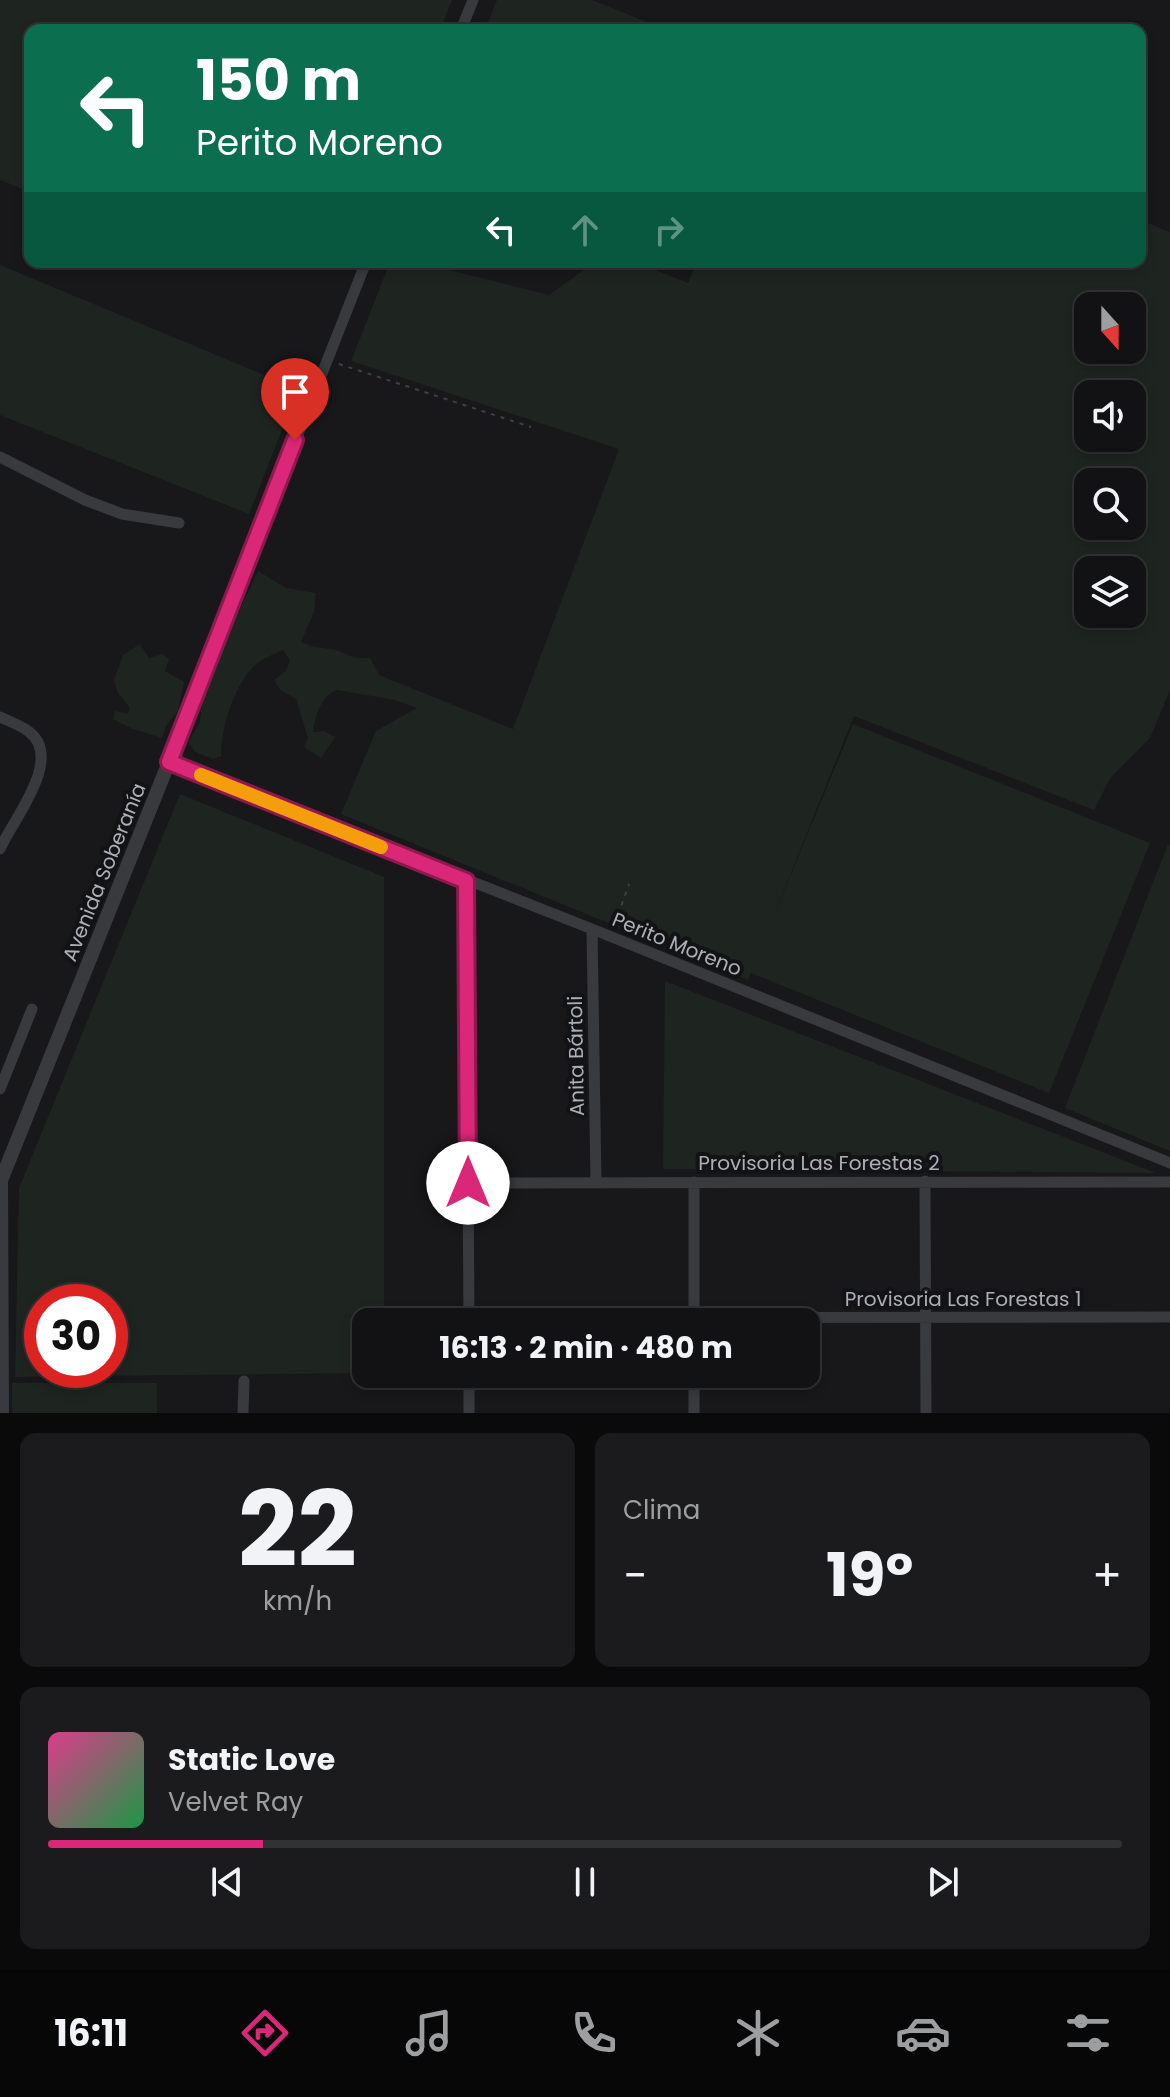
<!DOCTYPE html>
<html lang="es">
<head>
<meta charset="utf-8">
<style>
  body { margin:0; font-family:Poppins,sans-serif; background:#1b1b1d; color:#f1f3f6; height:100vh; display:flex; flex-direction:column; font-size:30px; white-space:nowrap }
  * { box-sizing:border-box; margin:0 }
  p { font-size:26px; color:#9c9ea0 }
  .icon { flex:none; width:44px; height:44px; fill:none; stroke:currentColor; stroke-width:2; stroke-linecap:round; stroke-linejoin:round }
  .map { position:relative; height:1413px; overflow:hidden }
  .sheet { display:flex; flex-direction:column; gap:20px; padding:20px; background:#0a0a0b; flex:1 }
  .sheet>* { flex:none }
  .hud { position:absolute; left:24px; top:24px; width:1122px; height:244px; border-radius:16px; box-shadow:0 4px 12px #0003,0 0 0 2px #313234; background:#0b6e4f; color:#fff; overflow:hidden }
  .needle { width:52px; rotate:159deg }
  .buttons { position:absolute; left:1074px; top:292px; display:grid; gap:16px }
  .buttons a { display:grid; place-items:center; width:72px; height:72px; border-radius:16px; background:#121214; box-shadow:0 4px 12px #0003,0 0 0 2px #313234; font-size:40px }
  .speed { position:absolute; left:24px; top:1284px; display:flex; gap:16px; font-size:40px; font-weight:700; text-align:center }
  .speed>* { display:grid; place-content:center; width:104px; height:104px; border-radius:50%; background:#121214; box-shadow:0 4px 12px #0003,0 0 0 2px #313234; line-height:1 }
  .speed .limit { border:12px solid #d22; background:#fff; color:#111 }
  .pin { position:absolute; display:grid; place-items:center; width:68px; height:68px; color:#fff; margin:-82px -34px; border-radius:50% 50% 50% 0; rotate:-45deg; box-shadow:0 0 8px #0007 }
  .pin .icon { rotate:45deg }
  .me { position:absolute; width:88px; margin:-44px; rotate:0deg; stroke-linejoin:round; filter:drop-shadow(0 0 6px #0008) }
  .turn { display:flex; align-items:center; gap:28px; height:168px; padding:0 40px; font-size:36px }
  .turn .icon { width:104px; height:104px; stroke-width:2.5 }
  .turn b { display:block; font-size:56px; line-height:68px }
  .lanes { display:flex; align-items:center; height:76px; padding:0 40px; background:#0003; justify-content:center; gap:40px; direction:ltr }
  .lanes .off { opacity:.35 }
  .big { font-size:60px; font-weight:700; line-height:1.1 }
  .sheet .tile { flex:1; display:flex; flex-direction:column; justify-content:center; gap:12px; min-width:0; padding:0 28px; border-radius:16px; background:#1b1b1d }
  .sheet .dial { align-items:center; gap:0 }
  .dial b { font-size:104px; line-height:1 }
  .song { display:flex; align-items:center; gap:24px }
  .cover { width:96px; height:96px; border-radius:12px; background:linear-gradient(135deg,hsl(330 70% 55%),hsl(140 70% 35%)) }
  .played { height:8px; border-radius:4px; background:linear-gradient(90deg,#db2777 20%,#313234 20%) }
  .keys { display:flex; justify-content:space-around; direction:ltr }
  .heat { display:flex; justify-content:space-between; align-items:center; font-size:44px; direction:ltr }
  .sheet .tiles { flex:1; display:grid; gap:20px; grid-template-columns:1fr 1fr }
  .tile:last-child { grid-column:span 2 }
  .trip { position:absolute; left:352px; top:1308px; width:468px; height:80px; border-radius:16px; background:#121214; box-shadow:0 4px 12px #0003,0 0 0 2px #313234; font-weight:700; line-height:80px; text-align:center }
  .tabs { display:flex; height:128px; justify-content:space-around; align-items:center; background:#070708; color:#9c9ea0 }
  .tabs .icon { width:56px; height:56px }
  .tabs .current { color:#db2777 }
  .tabs b { font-size:36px; color:#f1f3f6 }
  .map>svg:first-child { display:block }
  .green { fill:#1e241f; fill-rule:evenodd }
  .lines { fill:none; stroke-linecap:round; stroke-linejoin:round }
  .path { stroke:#3f4145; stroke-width:2; stroke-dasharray:4 6; stroke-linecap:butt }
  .minor { stroke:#393a3e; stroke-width:11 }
  .tertiary { stroke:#393a3e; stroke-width:14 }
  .route-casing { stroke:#8e194d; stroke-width:20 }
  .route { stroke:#db2777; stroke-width:14 }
  .slow { stroke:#f59e0b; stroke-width:14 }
  .labels { text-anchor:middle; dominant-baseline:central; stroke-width:8; stroke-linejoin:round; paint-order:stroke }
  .street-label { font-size:20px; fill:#abb0b8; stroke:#131315 }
</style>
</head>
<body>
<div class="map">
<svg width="1170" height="1413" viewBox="0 0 1170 1413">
  <rect width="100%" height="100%" fill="#18181a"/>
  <path class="green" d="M0,0H452L440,30H30V192L0,180Z
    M497,0H592L667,30H485Z
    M1140,220L1170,232V690L1150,738L1110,778L1094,810L854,716L772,920L853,724L1150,843L1049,1093L751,973L748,980L341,814L376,731L417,708L395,700L337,690C321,696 315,716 313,732L324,731L335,737L321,758L304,747L308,738L296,699L280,690L274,680L286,671L290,660L283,650C275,654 263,658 256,664C233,687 222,725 221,756L213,759L195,752L188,742L199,724L205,693L223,645L258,571L286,588L316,593L314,612L301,642C314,649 326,647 339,651C353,657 354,659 370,658L379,675L513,729L619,449L351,361L390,262H417L549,295L595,262H635L688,283L697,262H1140ZM1088,306H1132V350H1088ZM1088,394H1132V438H1088ZM1088,482H1132V526H1088ZM1088,570H1132V614H1088Z
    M0,265L298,389L249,514L0,415Z
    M140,644L149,658L162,654L169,659L165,671L184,682L178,711L166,726L162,738L133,729L113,719L115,711L128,714L130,708L118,693L114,680L123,655Z
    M180,794L384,877V1322H366V1373L15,1377L19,1188ZM42,1302H110V1370H42Z
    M1168,844L1170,845V1151L1065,1108Z
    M665,981L1156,1173L663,1169Z
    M12,1383H157V1413H12Z"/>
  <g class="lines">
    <path class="path" d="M339,364L531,427
      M615,924L629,884"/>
    <path class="minor" d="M461,30L473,0
      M366,262L169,762L592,929L1170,1163
      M0,457L85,500L122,514L179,523
      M0,717C9,721 20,725 28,731C66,758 11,822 0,849
      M466,881L469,1322
      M592,929L596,1182
      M0,1089L32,1009
      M925,1181L926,1413
      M468,1183L1170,1182
      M469,1318L1170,1317
      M694,1321V1182
      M469,1374V1413
      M243,1413L244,1381
      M694,1413V1374"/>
    <path class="tertiary" d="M1,1180L2,1413
      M0,1183L169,762"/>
  </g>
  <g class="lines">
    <defs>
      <path id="route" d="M295,440L169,762L466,881L468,1183"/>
    </defs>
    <use href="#route" class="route-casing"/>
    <use href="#route" class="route"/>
    <path class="slow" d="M201,775L381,847"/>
  </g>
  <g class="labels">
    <g class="street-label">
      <text transform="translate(104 872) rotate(-68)">Avenida Soberanía</text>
      <text transform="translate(677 944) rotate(22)">Perito Moreno</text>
      <text transform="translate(576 1056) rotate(-91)">Anita Bártoli</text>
      <text x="819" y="1163">Provisoria Las Forestas 2</text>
      <text x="963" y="1299">Provisoria Las Forestas 1</text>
    </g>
  </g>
</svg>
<div class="buttons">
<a><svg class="needle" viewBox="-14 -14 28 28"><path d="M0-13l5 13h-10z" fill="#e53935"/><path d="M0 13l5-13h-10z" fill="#9c9ea0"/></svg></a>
<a><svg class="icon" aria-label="sound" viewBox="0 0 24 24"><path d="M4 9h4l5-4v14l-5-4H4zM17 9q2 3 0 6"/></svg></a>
<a><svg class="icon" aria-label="search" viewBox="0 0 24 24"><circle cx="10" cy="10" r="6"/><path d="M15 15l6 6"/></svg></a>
<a><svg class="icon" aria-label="layers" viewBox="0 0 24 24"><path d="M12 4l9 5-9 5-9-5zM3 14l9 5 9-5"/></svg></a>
</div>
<div class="speed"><div class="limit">30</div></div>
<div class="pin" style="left:295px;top:440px;background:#d93025"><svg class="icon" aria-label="arrive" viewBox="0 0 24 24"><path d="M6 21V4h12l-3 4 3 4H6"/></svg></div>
<svg class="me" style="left:468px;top:1183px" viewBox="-20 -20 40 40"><circle r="19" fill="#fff"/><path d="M0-13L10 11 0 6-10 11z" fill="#db2777"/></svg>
<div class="trip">16:13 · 2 min · 480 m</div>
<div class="hud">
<div class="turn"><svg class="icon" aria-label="left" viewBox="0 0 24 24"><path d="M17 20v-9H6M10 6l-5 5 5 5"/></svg><div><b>150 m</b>Perito Moreno</div></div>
<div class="lanes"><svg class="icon" aria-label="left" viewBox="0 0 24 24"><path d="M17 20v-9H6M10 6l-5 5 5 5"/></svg><svg class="icon off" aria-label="ahead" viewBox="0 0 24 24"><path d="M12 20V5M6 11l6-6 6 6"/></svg><svg class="icon off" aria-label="right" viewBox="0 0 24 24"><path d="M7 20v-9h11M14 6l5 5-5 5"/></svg></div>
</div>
</div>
<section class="sheet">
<div class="tiles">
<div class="tile dial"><b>22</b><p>km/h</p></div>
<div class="tile"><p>Clima</p>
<div class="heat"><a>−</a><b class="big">19°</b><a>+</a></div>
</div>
<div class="tile">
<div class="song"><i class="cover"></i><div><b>Static Love</b><p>Velvet Ray</p></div></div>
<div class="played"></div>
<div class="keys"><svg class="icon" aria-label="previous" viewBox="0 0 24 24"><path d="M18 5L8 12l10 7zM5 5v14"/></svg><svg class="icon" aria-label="pause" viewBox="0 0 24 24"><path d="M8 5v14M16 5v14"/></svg><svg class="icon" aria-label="next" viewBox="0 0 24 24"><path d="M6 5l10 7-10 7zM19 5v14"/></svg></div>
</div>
</div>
</section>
<nav class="tabs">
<b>16:11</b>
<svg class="icon current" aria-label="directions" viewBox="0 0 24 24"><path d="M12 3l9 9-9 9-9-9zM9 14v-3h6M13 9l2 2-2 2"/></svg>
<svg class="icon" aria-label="music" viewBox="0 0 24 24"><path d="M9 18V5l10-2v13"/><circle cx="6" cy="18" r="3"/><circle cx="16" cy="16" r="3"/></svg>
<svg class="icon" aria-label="phone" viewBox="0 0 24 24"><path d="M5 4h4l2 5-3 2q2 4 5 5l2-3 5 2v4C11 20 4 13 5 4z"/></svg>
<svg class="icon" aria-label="climate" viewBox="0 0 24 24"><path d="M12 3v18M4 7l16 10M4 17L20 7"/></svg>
<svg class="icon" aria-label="car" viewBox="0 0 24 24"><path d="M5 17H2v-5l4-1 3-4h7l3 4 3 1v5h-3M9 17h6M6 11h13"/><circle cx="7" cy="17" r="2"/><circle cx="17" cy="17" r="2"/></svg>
<svg class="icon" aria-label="filters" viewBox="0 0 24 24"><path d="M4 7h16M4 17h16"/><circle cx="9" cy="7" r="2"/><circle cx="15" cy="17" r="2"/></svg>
</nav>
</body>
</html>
